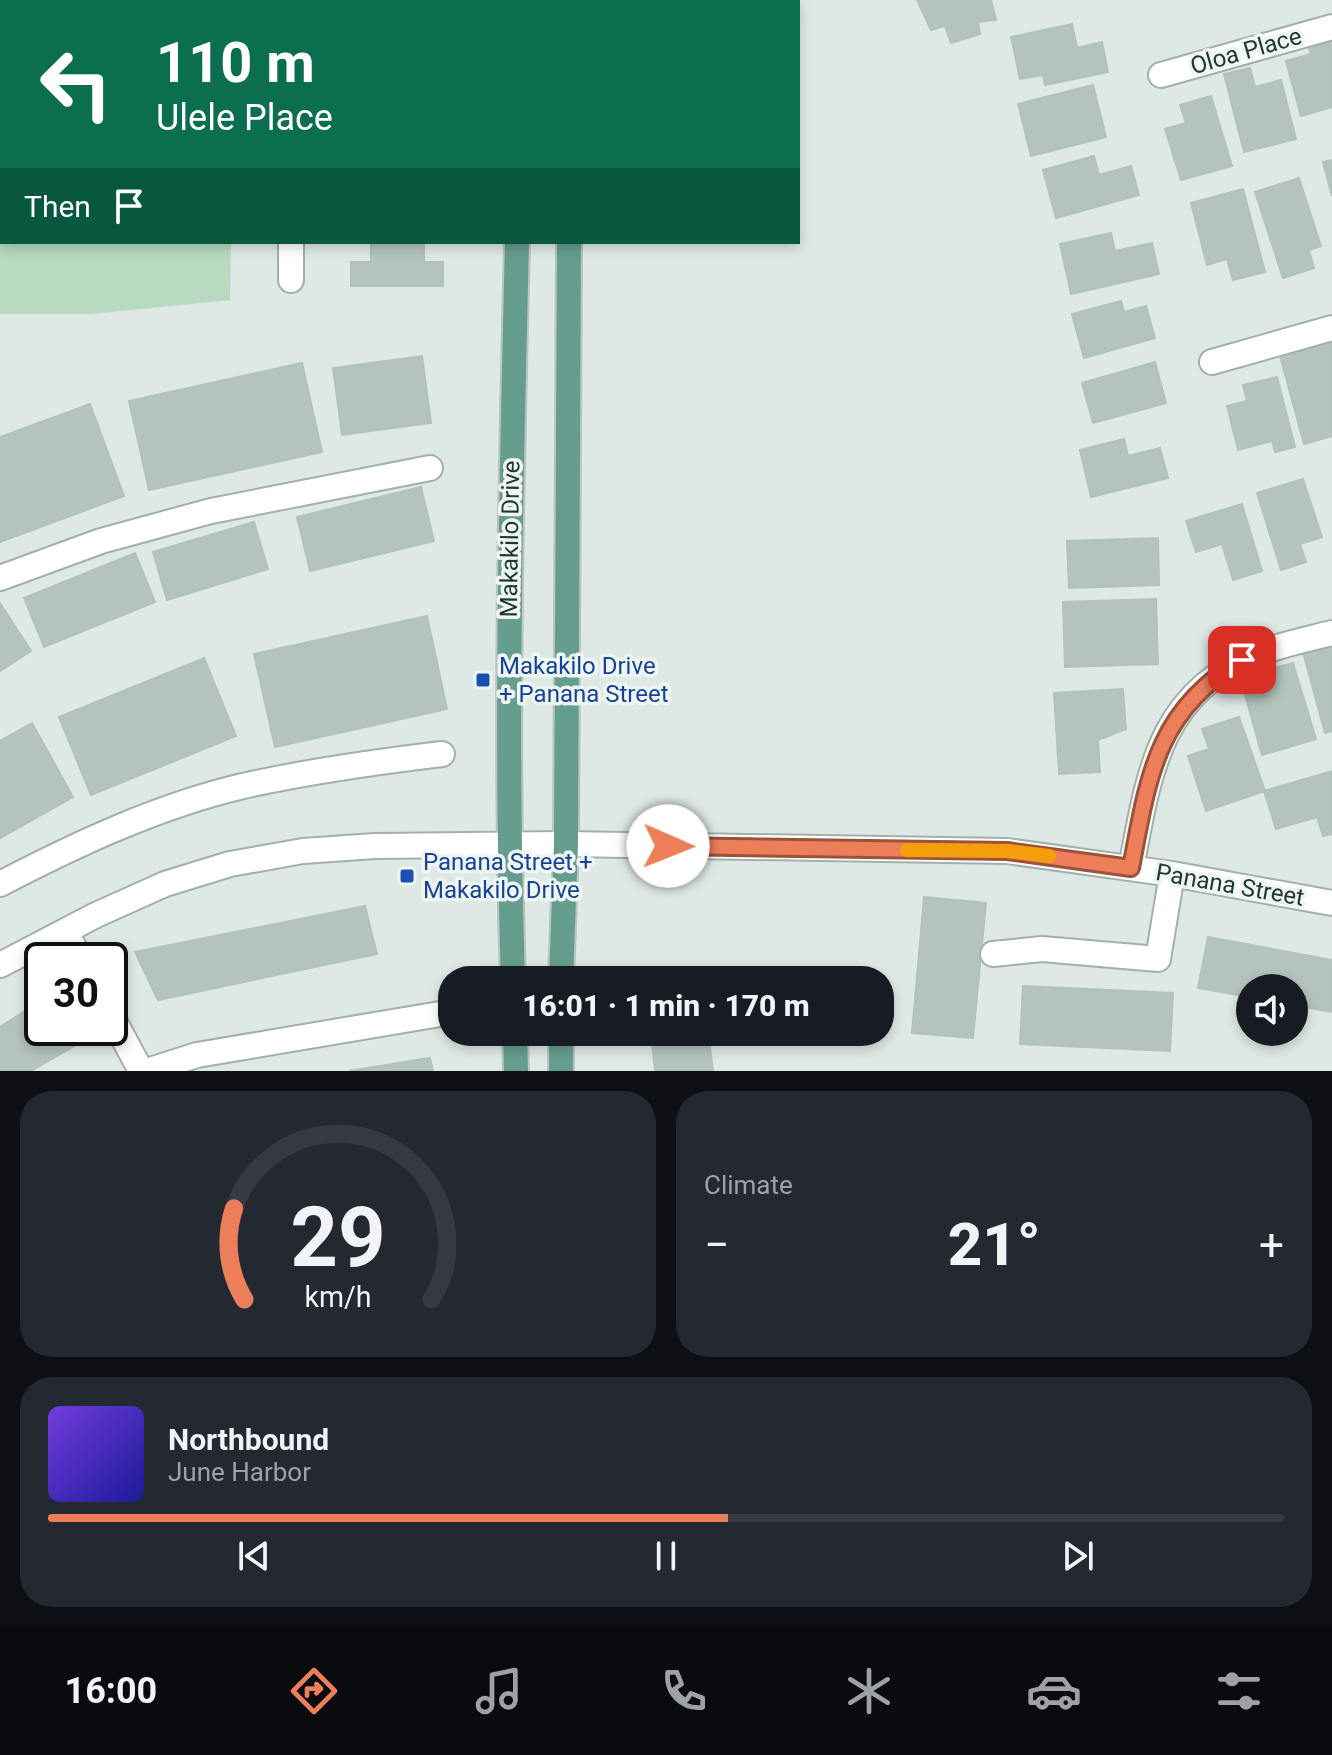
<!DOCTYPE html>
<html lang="en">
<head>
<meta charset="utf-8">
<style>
  body { margin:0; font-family:Roboto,sans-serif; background:#242831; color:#f1f3f6; height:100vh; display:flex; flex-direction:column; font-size:30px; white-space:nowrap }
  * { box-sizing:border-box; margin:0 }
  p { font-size:26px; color:#9ea1a6 }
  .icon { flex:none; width:44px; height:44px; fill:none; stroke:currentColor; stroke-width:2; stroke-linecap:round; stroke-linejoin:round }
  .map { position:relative; height:1071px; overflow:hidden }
  .drawer { display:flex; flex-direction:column; gap:20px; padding:20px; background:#0d0f14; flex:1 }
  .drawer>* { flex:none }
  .guide { position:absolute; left:0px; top:0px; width:800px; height:244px; box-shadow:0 4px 12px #0003; background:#0b6e4f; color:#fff; overflow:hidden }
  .buttons { position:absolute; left:1236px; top:974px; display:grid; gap:16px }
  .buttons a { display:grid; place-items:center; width:72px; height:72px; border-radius:50%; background:#171b24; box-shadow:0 4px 12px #0003; font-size:40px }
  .speed { position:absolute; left:24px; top:942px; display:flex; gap:16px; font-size:40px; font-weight:700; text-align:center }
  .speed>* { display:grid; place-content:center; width:104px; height:104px; border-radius:50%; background:#171b24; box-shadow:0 4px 12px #0003; line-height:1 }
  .speed .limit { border:4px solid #111; border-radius:12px; background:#fff; color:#111 }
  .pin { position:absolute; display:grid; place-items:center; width:68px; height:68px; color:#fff; margin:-34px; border-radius:16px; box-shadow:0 4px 12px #0006 }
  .me { position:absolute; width:88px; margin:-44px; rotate:91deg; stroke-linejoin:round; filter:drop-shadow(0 0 6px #0008) }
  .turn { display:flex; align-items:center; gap:28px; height:168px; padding:0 24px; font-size:36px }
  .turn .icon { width:104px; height:104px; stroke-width:2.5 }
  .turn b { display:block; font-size:56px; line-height:68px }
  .then { display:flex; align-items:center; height:76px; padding:0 24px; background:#0003; gap:16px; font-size:30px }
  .big { font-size:60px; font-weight:800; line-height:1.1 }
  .drawer .widget { flex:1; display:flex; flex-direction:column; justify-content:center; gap:12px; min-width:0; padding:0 28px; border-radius:32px; background:#242831 }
  .drawer .dial { align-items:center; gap:0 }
  .dial svg { height:208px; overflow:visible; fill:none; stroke:#363941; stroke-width:7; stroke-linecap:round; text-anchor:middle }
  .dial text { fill:#f1f3f6; stroke:none }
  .song { display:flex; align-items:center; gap:24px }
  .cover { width:96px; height:96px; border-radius:12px; background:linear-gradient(135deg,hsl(260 70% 55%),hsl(240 70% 35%)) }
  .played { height:8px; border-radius:4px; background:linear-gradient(90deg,#ec7f5a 55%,#363941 55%) }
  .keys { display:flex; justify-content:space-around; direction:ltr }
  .heat { display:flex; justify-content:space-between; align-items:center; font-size:44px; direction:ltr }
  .drawer .tiles { flex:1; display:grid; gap:20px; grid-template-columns:1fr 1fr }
  .widget:last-child { grid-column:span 2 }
  .trip { position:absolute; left:438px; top:966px; width:456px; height:80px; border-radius:32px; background:#171b24; box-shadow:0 4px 12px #0003; font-weight:800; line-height:80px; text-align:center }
  .tabs { display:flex; height:128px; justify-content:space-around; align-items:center; background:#090b0e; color:#9ea1a6 }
  .tabs .icon { width:56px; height:56px }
  .tabs .active { color:#ec7f5a }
  .tabs b { font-size:36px; color:#f1f3f6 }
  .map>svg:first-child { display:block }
  .green { fill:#b8dac1 }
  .building { fill:#b4c4bd; stroke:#b1c2bb; stroke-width:2 }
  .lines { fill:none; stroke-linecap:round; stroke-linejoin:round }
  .minor-casing { stroke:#a2b0ac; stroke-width:28 }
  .major-casing { stroke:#bcc3c2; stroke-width:28 }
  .minor { stroke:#fff; stroke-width:24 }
  .major { stroke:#659d8f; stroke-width:24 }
  .route-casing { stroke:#99533a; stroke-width:20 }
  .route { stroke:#ec7f5a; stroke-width:14 }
  .slow { stroke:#f59e0b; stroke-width:14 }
  .transit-dot { fill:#1a4fb4; stroke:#eff6f2; stroke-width:3 }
  .labels { text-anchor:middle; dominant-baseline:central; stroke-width:7; stroke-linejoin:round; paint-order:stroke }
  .street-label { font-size:24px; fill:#213832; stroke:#eff6f2 }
  .transit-label { font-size:24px; fill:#164399; stroke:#eff6f2; text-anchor:start }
</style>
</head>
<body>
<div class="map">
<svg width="1332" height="1071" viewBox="0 0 1332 1071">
  <rect width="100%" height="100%" fill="#dee9e5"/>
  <path class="green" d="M0,0H196L2,2V242H231L230,300L92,314H0Z"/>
  <path class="building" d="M917,0H991L996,20L978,22L980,34L951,43L945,26L931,30Z
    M1072,24L1077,48L1102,42L1108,72L1045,85L1043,75L1020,79L1011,37Z
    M1332,34V107L1301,116L1286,61L1311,54L1307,42Z
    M1250,68L1255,87L1281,80L1296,139L1244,152L1224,74Z
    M1093,85L1106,137L1031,156L1018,104Z
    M1211,96L1232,166L1181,180L1165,129L1186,123L1180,105Z
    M1094,156L1099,175L1131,166L1139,195L1056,218L1043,170Z
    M1332,160V196L1323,162Z
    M1299,178L1321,246L1309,250L1314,268L1283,278L1255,192Z
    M1243,189L1265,272L1233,280L1227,259L1207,265L1191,203Z
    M1111,233L1115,251L1152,243L1159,274L1071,294L1060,244Z
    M371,242H424V262H443V286H351V262H371Z
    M1121,301L1124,312L1146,306L1155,338L1084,358L1072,314Z
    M1331,342L1332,436L1304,444L1280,356Z
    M422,356L431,423L342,435L333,368Z
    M1155,362L1166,403L1093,423L1082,383Z
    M302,363L322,452L149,490L129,401Z
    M1277,377L1295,447L1275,452L1272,441L1238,450L1227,406L1247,401L1243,385Z
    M90,404L124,496L0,542V437Z
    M1124,439L1128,456L1160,448L1168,478L1091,497L1080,450Z
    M1303,479L1322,537L1300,544L1306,562L1281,570L1257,493Z
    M421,487L434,541L310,571L297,517Z
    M1242,504L1262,571L1233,580L1222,544L1196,552L1186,521Z
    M254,522L268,569L167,600L153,552Z
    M1158,538L1159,585L1069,588L1067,541Z
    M135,553L155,602L44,647L24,598Z
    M1156,599L1158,664L1065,667L1063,602Z
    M0,603L31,651L0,671Z
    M427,616L447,709L275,747L254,654Z
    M1332,644V731L1325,733L1303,652Z
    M204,658L236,736L91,795L59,717Z
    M1293,663L1316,739L1262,755L1245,695L1268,688L1264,671Z
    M1123,689L1126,729L1098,740L1100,772L1059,774L1054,693Z
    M1239,717L1265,791L1206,811L1188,756L1209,749L1202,729Z
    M32,723L73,797L0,838V741Z
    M1332,771V834L1323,836L1317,817L1276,829L1264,791Z
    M924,897L986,903L973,1038L912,1033Z
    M365,906L377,954L158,1000L135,952Z
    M1208,937L1332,960V1012L1294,1005V988H1250V997L1198,988Z
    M701,969L702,980H645L644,976Z
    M870,974L871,980H735V977Z
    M1023,986L1173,993L1170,1051L1020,1044Z
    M42,1000V1028H91L95,1034L31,1071H0V1027Z
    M651,1032H708L713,1071H655Z
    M736,1032H872V1034L736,1037Z
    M430,1058L433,1071H349Z"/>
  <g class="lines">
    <defs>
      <path id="minor" d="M1161,75L1332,27
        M291,242V280
        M1212,362L1332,328
        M0,578L101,541L211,511L430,468
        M1131,868C1149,774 1158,692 1260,653C1283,644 1308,639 1332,633
        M0,884C77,844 158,806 243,786C309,771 375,762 442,754
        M65,931L81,960
        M993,954L1042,949L1158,959L1172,874
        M0,965L96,915L165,884L230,864L303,851L375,846L566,844L1007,851L1172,874L1332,903
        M110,1013L141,1071
        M147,1071L197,1055L452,1012"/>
      <path id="major" d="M505,2V0
        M560,2L561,0
        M513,980C505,734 511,488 517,242
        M561,980L566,844L569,242
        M515,1032L516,1071
        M561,1032V1071"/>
    </defs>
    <use href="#minor" class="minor-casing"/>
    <use href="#major" class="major-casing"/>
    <use href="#minor" class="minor"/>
    <use href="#major" class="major"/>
  </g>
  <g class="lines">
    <defs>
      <path id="route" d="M668,846L1007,851L1131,868C1148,778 1156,710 1242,660"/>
    </defs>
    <use href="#route" class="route-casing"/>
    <use href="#route" class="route"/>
    <path class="slow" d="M907,850L1007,851L1049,856"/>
  </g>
  <g class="transit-dot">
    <rect x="475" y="672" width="16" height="16" rx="4"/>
    <rect x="399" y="868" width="16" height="16" rx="4"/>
  </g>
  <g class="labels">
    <g class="street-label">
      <text transform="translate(1246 51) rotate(-16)">Oloa Place</text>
      <text transform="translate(510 539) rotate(-89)">Makakilo Drive</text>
      <text transform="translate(1230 885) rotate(10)">Panana Street</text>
    </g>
    <g class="transit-label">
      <text x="499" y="666">Makakilo Drive<tspan x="499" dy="28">+ Panana Street</tspan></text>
      <text x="423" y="862">Panana Street +<tspan x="423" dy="28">Makakilo Drive</tspan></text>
    </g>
  </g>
</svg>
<div class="buttons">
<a><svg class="icon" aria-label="sound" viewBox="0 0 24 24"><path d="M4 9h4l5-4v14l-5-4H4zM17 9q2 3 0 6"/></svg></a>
</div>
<div class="speed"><div class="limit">30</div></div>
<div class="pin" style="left:1242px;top:660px;background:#d93025"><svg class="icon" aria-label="arrive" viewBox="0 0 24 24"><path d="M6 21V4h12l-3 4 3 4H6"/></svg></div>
<svg class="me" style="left:668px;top:846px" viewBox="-20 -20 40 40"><circle r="19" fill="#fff"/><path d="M0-13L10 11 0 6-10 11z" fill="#ec7f5a"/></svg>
<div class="trip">16:01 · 1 min · 170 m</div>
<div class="guide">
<div class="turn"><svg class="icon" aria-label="left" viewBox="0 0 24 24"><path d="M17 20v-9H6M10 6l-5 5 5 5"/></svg><div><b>110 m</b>Ulele Place</div></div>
<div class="then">Then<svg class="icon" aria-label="arrive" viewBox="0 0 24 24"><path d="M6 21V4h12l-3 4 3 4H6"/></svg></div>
</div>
</div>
<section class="drawer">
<div class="tiles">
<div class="widget dial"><svg viewBox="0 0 100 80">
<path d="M14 69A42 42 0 1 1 86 69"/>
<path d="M14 69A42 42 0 0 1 10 34" stroke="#ec7f5a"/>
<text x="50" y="56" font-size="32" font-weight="700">29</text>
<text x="50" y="72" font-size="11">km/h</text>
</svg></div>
<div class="widget"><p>Climate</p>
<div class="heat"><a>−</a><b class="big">21°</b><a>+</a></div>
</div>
<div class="widget">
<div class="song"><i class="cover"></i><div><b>Northbound</b><p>June Harbor</p></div></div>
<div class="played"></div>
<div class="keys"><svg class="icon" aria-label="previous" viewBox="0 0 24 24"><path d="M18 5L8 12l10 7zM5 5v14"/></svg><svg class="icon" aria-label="pause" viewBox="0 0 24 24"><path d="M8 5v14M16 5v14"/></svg><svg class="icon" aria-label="next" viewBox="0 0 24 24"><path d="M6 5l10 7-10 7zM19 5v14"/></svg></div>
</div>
</div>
</section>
<nav class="tabs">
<b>16:00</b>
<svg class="icon active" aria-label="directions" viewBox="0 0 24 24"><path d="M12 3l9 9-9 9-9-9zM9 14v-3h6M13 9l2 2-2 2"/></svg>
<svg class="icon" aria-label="music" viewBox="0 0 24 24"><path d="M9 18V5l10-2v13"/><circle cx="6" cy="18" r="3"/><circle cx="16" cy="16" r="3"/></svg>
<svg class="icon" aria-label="phone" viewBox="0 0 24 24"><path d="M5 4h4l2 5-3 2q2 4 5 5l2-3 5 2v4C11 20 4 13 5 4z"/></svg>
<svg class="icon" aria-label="climate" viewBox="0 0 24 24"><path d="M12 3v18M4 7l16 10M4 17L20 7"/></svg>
<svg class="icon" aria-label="car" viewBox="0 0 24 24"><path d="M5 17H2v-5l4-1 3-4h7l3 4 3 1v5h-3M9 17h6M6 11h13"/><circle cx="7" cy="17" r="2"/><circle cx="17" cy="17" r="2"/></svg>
<svg class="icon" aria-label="filters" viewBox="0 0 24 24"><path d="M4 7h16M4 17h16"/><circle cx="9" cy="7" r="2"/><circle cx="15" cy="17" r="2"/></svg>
</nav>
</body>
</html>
